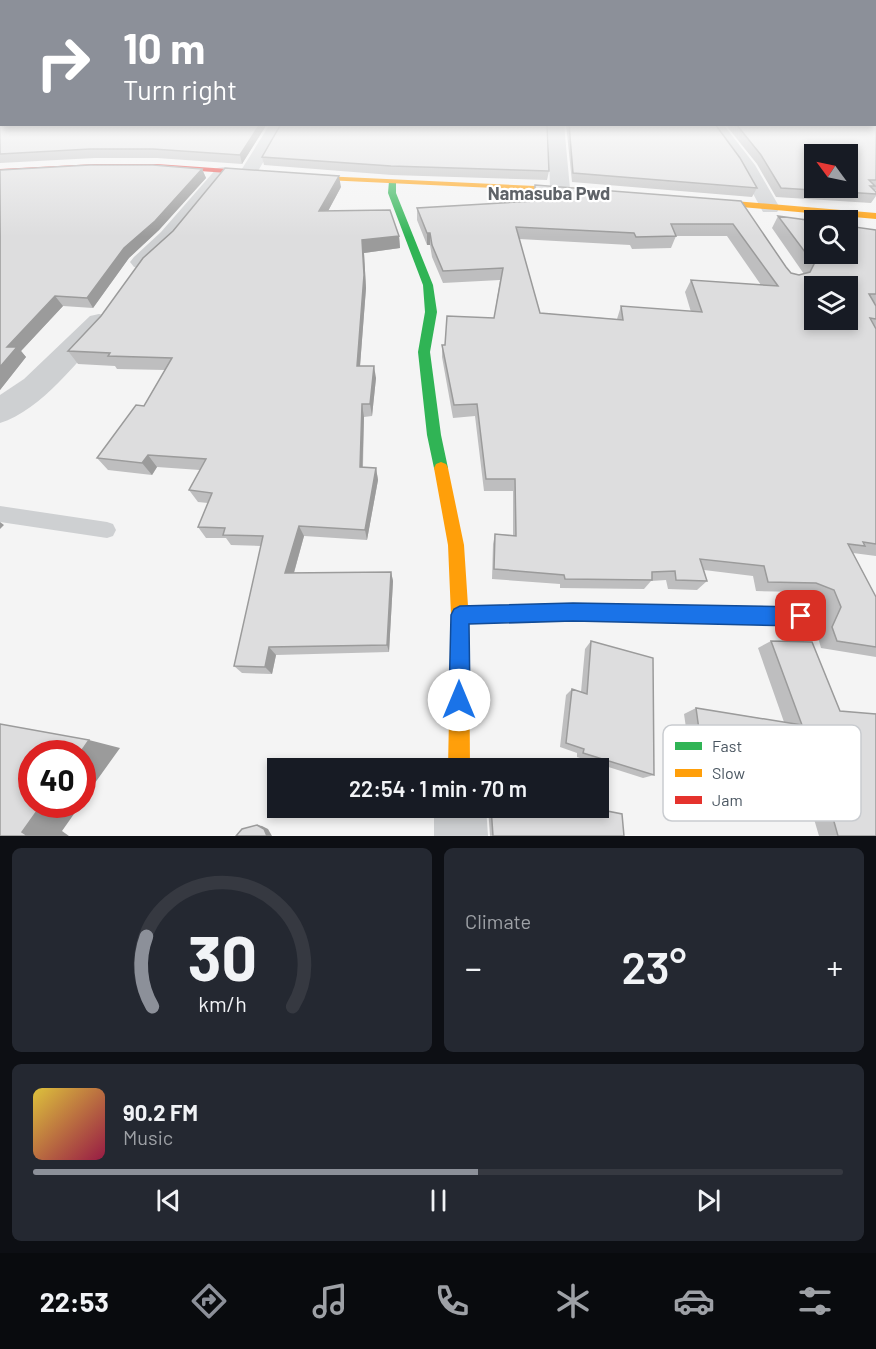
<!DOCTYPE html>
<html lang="en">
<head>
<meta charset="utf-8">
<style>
  body { margin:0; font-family:Barlow,sans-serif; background:#242831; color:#f1f3f6; height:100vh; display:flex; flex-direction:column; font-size:22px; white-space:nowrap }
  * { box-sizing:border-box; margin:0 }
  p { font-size:20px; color:#9ea1a6 }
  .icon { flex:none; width:33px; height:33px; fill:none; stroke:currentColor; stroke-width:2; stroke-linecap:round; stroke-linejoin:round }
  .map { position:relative; height:836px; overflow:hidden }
  .sheet { display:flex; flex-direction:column; gap:12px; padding:12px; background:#0d0f14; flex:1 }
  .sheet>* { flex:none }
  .top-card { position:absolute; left:0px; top:0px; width:876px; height:126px; box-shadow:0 3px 9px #0003; background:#8c9099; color:#fff; overflow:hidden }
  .needle { width:39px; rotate:303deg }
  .tools { position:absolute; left:804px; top:144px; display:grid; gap:12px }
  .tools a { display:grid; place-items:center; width:54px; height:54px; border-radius:0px; background:#171b24; box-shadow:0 3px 9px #0003; font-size:30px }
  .speed { position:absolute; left:18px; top:740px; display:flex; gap:12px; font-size:30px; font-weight:700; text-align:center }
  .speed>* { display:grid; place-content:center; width:78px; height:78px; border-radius:50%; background:#171b24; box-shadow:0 3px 9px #0003; line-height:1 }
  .speed .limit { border:9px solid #d22; background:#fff; color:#111 }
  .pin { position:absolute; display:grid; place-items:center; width:51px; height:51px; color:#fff; margin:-26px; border-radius:12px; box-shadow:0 3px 9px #0006 }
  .me { position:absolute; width:66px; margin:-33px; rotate:0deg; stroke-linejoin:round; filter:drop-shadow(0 0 4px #0008) }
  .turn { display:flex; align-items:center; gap:21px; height:126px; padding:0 24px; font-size:27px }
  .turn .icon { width:78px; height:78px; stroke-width:2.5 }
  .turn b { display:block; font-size:42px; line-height:51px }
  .big { font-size:45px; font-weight:600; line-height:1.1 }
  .sheet .tile { flex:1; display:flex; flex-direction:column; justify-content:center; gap:9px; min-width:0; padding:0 21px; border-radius:9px; background:#242831 }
  .sheet .dial { align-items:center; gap:0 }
  .dial svg { height:156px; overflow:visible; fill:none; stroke:#363941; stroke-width:7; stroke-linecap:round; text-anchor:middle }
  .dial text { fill:#f1f3f6; stroke:none }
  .song { display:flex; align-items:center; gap:18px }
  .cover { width:72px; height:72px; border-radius:9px; background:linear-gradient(135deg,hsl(50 70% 55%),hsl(340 70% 35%)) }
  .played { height:6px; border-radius:3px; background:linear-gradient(90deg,#8c9099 55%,#363941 55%) }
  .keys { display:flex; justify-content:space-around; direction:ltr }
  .heat { display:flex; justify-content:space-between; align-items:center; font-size:33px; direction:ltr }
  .sheet .tiles { flex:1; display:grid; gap:12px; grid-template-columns:1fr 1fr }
  .tile:last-child { grid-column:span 2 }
  .trip { position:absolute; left:267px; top:758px; width:342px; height:60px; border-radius:0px; background:#171b24; box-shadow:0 3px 9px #0003; font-weight:600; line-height:60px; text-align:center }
  .tab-bar { display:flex; height:96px; justify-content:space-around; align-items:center; background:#090b0e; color:#9ea1a6 }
  .tab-bar .icon { width:42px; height:42px }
  .tab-bar .on { color:#8c9099 }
  .tab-bar b { font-size:27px; color:#f1f3f6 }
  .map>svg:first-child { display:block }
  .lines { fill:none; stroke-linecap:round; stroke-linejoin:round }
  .lane { fill:#ced0d2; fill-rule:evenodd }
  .street { fill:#ced0d2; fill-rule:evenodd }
  .fast { fill:#30b455; fill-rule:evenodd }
  .slow { fill:#ff9f0a; fill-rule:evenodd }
  .jam { fill:#e5322d; fill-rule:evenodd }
  .wall { fill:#bebebf; fill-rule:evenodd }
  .shaded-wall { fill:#9b9b9b }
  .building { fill:#ddddde; stroke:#9b9b9b; stroke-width:1.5; fill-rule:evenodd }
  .route { fill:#1a73e8; stroke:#114b97; stroke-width:1.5 }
  .labels { text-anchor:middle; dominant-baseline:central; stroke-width:4.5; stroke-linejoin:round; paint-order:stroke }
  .far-quarter-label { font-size:18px; font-weight:bold; fill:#5f6368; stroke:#fff }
  .key { fill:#fff; stroke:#c9ccd0; stroke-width:1.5 }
  .key-label { font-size:16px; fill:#4a5661 }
</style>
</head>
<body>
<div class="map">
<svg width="876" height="836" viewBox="0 0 876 836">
  <rect width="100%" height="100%" fill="#f4f4f4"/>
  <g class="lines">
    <path class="lane" d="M0,506L107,522L113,524L116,530L113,536L107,538L0,522Z"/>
    <path class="street" d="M270,124H286L255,176H243L240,172Z
      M548,124H564L570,189L567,193H553L550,189Z
      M707,124H723L755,165L780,208L777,212H763L738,166Z
      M223,167L229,168L232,172C219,190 165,261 148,268C143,269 139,268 134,267L130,262L134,257L161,232L217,168Z
      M99,314L108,316L112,322L108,328C79,359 42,410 0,423V395L24,379L90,316Z
      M434,807H486L488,836H434Z"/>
    <path class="fast" d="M389,181L396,183V193L433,285L437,312L430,352L441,435L448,468L446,472L441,474L436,472L434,468L427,435L418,352L425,312L423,285L388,193Z"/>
    <path class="slow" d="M322,176L579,188L583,190L579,192L325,180H322Z
      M699,198L876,213V219L696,203V199Z
      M441,462L446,464L448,468L464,545L468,606L573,603L801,607L807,610L810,616L807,622L801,625L573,621L469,624L470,768H448L451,615L448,545L434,468L436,464Z"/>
    <path class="jam" d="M95,164H157L325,176L329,178L325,180L157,168H95L0,173V169Z"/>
  </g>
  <path class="wall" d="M876,120V190H874L876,192V196L871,203L776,197L757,164L725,124H874Z
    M267,124L242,164L157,158H95L0,163V127Z
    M566,124H715L757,188L752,197L572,182Z
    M262,157L549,171L547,180L392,175L264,165Z
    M202,169L206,178L159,230L129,258L93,308L63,306L21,351L26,357L0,390V170Z
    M535,185L741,201L786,267L791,273L799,275L804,274L772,228L778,216L876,230V556L853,553L876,597V657L821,648L817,634L825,615L819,599L802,592L756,591L753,576L704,570L707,581L697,590L668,589L666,580L651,581L644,589L560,588V584L492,579L493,544L495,534L513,535V491H484L475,416L453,418L442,357V345H445L494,318L500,280L443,283L432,257L430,245H427L417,220V208L533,202ZM676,236H727L761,285L691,280L685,292L691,312L621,306L617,319L540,313L519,239L630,245L632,249L671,248Z
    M341,187L328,211L399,236L400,248L364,253L366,288L360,366L376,378L372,416L364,417L363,467L376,468L378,480L367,540L304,536L294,573L391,572L393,581L389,652L276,655L272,674L242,673L234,666L261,546L231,545L226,538H206L198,527L208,503L198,502L189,490L200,470L157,467L152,475L108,470L97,458L144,406L165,370L117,369L115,366L78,364L68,351Z
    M591,641L654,775L643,778L577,757V753L560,747L566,695L572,689L581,692L585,649Z
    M771,641L840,711L873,714L876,713V836H819L807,795L693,776L684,714L696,708L784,722L758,648Z
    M488,807H587L624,836H490Z"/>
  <path class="shaded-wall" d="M260,124H267L242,164L240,155Z
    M202,169L206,178L159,230L129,258L93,308L87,298L124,248Z
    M339,176L341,187L321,224L319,211Z
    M427,233H430V245H427Z
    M399,236L400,248L364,253L366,288L359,379L357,366L362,240Z
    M55,296L63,306L21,351L26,357L0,390V367L7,347Z
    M374,366L376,378L372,416L370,404Z
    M362,404L364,417L362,479L360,467Z
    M148,455L157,467L152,475L142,463Z
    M376,468L378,480L367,540L365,530Z
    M0,522L4,525L0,529Z
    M299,526L304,536L291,583L285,573Z
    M391,572L393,581L389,652L387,645Z
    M269,647L276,655L272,674L265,667Z
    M89,740L120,748L82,801V753H80Z
    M42,804H81L62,831L69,836H28L22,832Z
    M257,825L262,826L268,829L272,836H267Z"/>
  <path class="building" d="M874,120H876V180H869L875,186H870L876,192V194L781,188L761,155L736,124H874ZM814,154H848V188H814Z
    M7,124H260L240,155L153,149H90L0,154V127Z
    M281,124H547L549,171L391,166L262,157Z
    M569,124H715L740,158L757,188L573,173Z
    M90,165H153L202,169L155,221L124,248L87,298L55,296L7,347H17L0,367V170Z
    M225,168L339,176L319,211L390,210L399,236L362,240L364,275L357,366H374L370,404H362L360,467L376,468L365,530L299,526L285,573L391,572L387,645L269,647L265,667L234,666L263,536L223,535L225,528L198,527L212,493L189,490L206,459L148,455L142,463L97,458L136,405L144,406L172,358L108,356L110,353L68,351L101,316L143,258L173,231Z
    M535,185L741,201L786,267L791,273L799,275L810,272L814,264L778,216L814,221V254H848V226L876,230V294H869L876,306V319L870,318L876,329V544L863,542L865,546L848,544L876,597V647L837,641L832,627L841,607L834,590L816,583L768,582L764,566L700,559L707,581L676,580L675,571L652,572V580L565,579L564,575L494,569L495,534L516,536L515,479H486L477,404L454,405L442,345H445L447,316L494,318L503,268L443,271L432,245L430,233H427L417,208L535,201ZM671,224H733L778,286L691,280L702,312L621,306L623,320L540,313L516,227L634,233L636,237L676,236ZM814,286H848V320H814Z
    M591,641L653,658L654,775L583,753L584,749L566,743L572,689L587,694Z
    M771,641L812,642L840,711L876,714V836H838L826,793L705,773L696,708L802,725Z
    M0,724L89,740L80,753H32V804H42L22,832L28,836H0Z
    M491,807H587L622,814L624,836H493Z
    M257,825L264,829L267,836H236L242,829Z"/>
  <linearGradient id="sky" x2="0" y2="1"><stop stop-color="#91c6eb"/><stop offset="0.51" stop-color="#fafafa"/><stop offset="1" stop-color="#fafafa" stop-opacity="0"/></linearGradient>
  <rect width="876" height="237" fill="url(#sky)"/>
  <path class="route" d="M573,603L801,607L807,610L810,616L807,623L801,626L573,621L469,624L470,700L467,708L459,710L452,708L449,700L451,615L454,609L460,606Z"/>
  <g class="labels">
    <g class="far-quarter-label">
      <text x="549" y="193">Namasuba Pwd</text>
    </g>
  </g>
  <rect x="663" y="725" width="198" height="96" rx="9" class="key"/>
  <rect x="675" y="742" width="27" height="8" fill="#30b455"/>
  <rect x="675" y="769" width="27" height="8" fill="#ff9f0a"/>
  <rect x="675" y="796" width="27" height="8" fill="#e5322d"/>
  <g class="key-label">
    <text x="712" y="752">Fast</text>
    <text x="712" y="779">Slow</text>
    <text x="712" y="806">Jam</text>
  </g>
</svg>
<div class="tools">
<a><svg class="needle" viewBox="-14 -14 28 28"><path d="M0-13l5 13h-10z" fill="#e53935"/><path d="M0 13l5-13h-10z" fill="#9ea1a6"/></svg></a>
<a><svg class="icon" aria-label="search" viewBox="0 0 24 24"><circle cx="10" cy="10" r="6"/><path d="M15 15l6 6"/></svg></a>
<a><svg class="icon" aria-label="layers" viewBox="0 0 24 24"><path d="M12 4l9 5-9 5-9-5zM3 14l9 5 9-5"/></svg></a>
</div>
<div class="speed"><div class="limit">40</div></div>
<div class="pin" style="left:801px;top:616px;background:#d93025"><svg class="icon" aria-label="arrive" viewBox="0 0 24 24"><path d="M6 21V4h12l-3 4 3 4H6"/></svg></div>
<svg class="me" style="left:459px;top:700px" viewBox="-20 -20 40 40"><circle r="19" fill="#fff"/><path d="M0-13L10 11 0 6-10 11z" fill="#1a73e8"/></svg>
<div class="trip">22:54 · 1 min · 70 m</div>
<div class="top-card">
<div class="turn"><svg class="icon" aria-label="right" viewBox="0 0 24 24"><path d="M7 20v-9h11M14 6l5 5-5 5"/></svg><div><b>10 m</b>Turn right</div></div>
</div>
</div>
<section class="sheet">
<div class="tiles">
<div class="tile dial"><svg viewBox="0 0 100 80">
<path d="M14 69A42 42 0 1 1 86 69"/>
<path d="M14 69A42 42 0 0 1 11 33" stroke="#8c9099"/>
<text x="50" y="56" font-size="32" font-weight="700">30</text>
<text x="50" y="72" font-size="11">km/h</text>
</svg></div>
<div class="tile"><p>Climate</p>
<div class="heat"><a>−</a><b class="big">23°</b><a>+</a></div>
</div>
<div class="tile">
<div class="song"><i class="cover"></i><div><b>90.2 FM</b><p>Music</p></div></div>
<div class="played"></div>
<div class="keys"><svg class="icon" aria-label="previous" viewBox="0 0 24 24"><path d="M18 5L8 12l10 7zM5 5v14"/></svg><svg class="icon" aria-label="pause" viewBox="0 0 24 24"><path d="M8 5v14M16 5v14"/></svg><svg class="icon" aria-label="next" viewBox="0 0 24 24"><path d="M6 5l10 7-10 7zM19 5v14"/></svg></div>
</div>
</div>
</section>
<nav class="tab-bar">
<b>22:53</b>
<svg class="icon on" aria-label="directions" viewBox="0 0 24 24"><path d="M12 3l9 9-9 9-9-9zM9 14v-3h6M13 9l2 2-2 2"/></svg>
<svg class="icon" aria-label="music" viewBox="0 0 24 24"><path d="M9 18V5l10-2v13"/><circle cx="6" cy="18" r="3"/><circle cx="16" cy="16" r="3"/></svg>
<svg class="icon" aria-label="phone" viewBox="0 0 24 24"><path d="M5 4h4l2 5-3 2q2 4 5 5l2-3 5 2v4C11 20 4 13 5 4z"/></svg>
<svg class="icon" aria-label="climate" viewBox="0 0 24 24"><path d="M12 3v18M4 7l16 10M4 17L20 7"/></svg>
<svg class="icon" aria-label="car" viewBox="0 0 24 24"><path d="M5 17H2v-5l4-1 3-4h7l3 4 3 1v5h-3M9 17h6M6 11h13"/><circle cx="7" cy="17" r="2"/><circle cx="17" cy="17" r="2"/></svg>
<svg class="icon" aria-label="filters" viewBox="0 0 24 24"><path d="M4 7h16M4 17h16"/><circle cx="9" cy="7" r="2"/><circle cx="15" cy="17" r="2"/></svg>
</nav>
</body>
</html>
